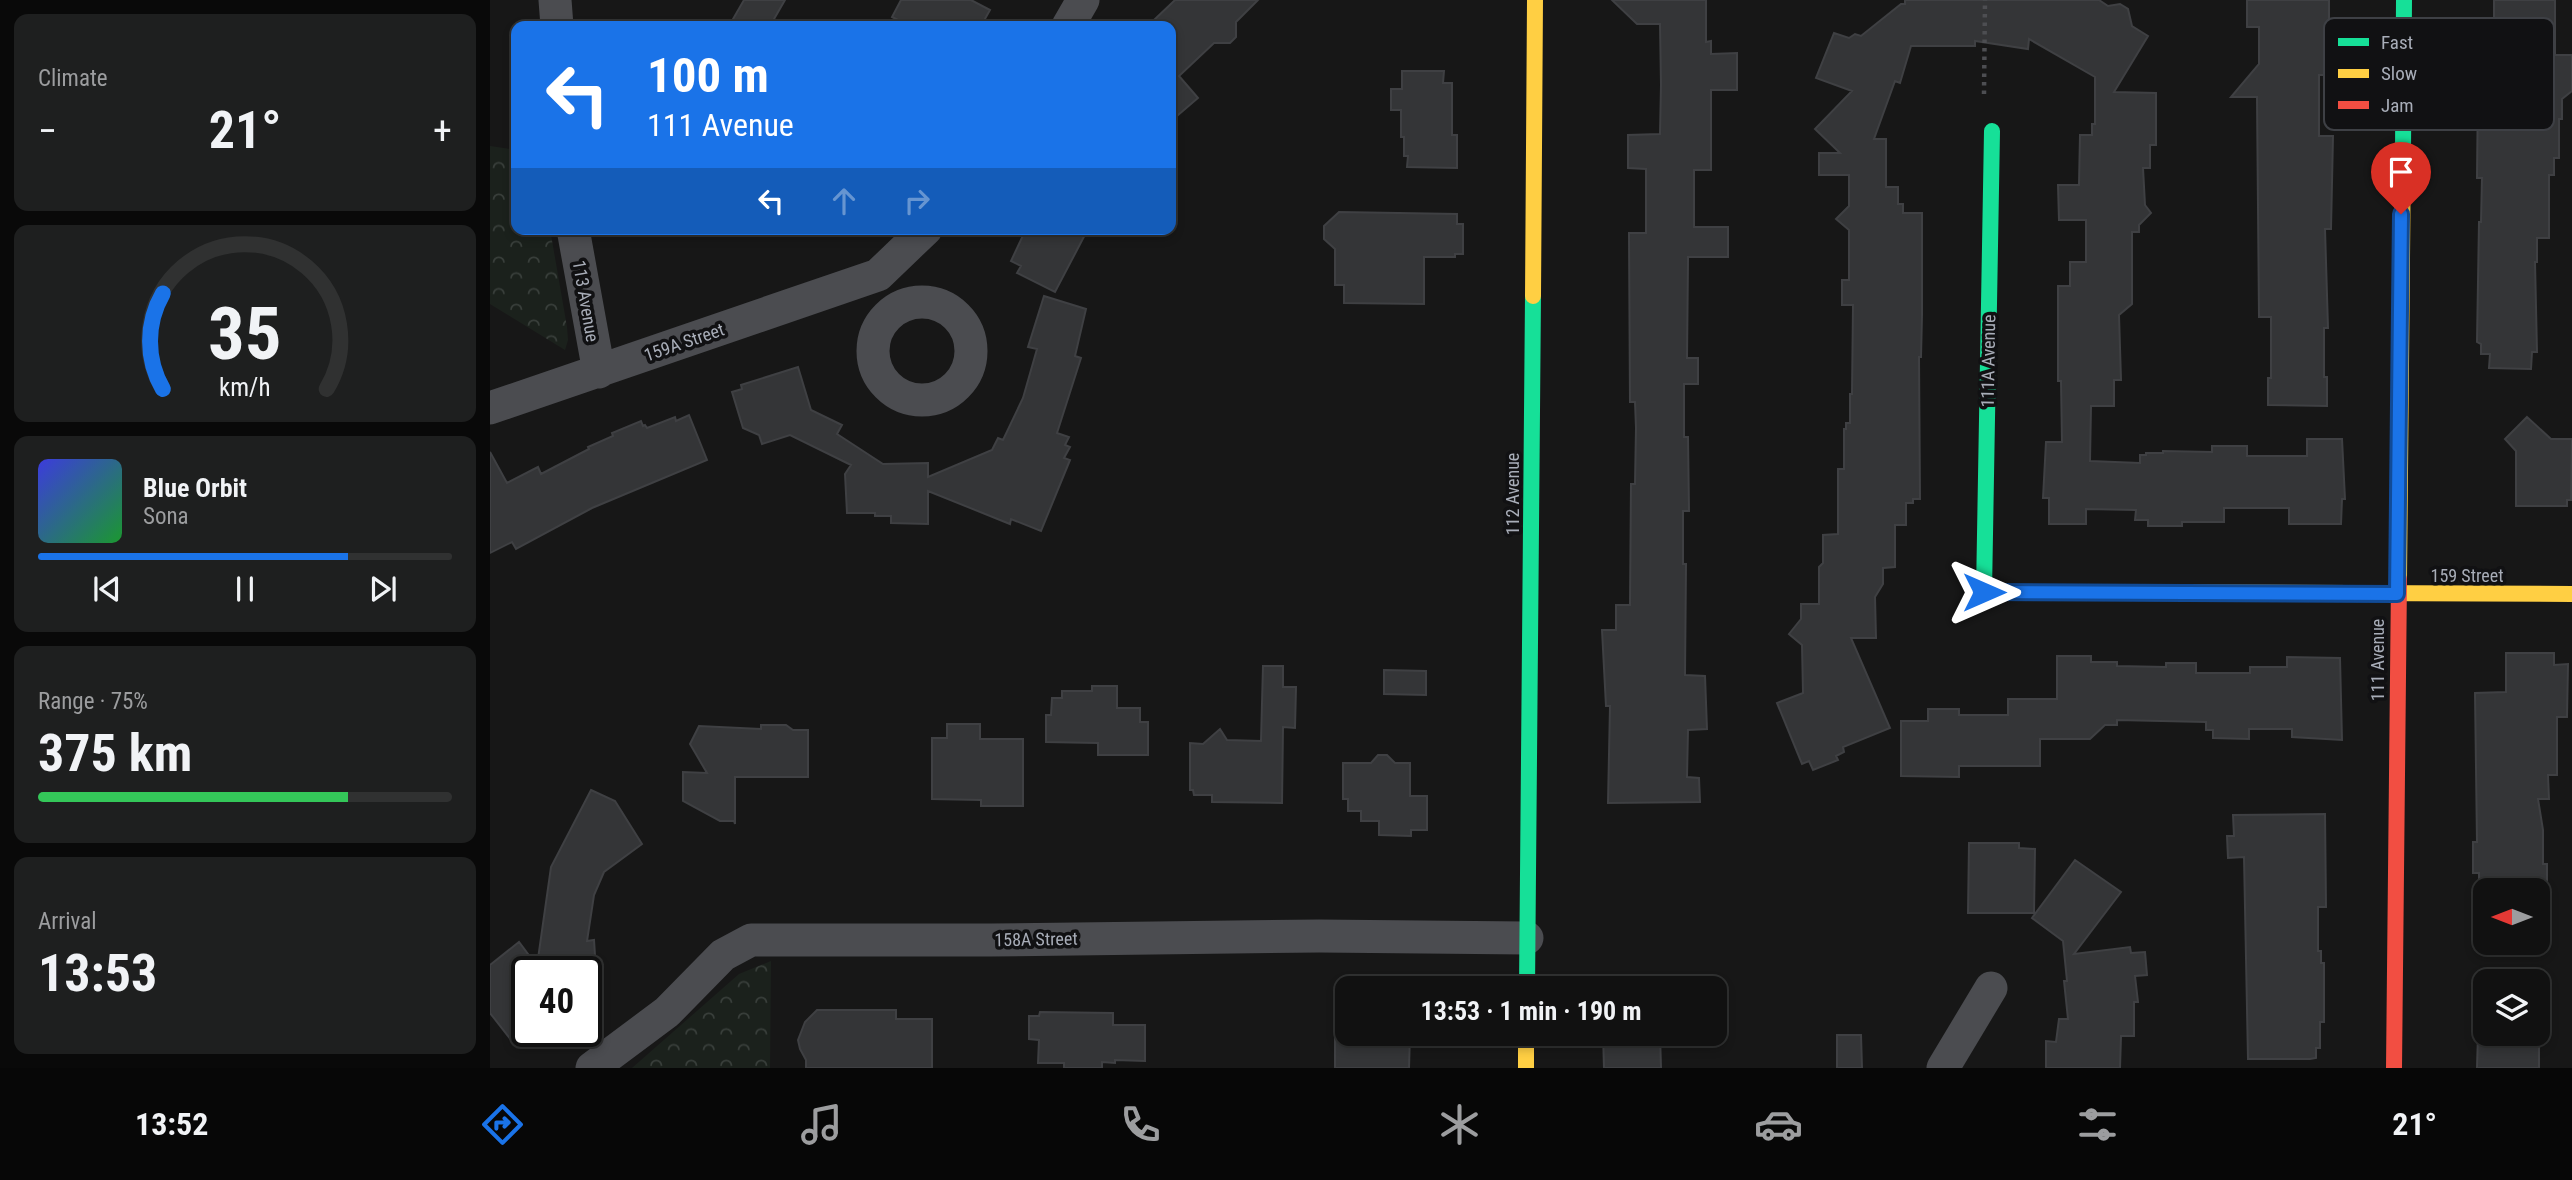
<!DOCTYPE html>
<html lang="en">
<head>
<meta charset="utf-8">
<style>
  body { margin:0; font-family:"Roboto Condensed",sans-serif; background:#1e1f1f; color:#f1f3f6; height:100vh; display:flex; flex-direction:column; font-size:26px; white-space:nowrap }
  * { box-sizing:border-box; margin:0 }
  p { font-size:23px; color:#9c9d9f }
  .icon { flex:none; width:38px; height:38px; fill:none; stroke:currentColor; stroke-width:2; stroke-linecap:round; stroke-linejoin:round }
  .map { position:relative; flex:1; overflow:hidden }
  .side { display:flex; flex-direction:column; gap:14px; padding:14px; background:#090909; width:490px }
  .side>* { flex:none }
  .banner { position:absolute; left:21px; top:21px; width:665px; height:214px; border-radius:14px; box-shadow:0 4px 10px #0003,0 0 0 2px #303131; background:#1a73e8; color:#fff; overflow:hidden }
  .needle { width:46px; rotate:270deg }
  .tools { position:absolute; left:1983px; top:878px; display:grid; gap:14px }
  .tools a { display:grid; place-items:center; width:77px; height:77px; border-radius:14px; background:#111; box-shadow:0 4px 10px #0003,0 0 0 2px #303131; font-size:35px }
  .speed { position:absolute; left:21px; top:956px; display:flex; gap:14px; font-size:35px; font-weight:700; text-align:center }
  .speed>* { display:grid; place-content:center; width:91px; height:91px; border-radius:50%; background:#111; box-shadow:0 4px 10px #0003,0 0 0 2px #303131; line-height:1 }
  .speed .limit { border:4px solid #111; border-radius:10px; background:#fff; color:#111 }
  .pin { position:absolute; display:grid; place-items:center; width:60px; height:60px; color:#fff; margin:-72px -30px; border-radius:50% 50% 50% 0; rotate:-45deg; box-shadow:0 0 7px #0007 }
  .pin .icon { rotate:45deg }
  .me { position:absolute; width:77px; margin:-38px; rotate:90deg; stroke-linejoin:round; filter:drop-shadow(0 0 5px #0008) }
  .turn { display:flex; align-items:center; gap:24px; height:147px; padding:0 21px; font-size:32px }
  .turn .icon { width:91px; height:91px; stroke-width:2.5 }
  .turn b { display:block; font-size:49px; line-height:60px }
  .lanes { display:flex; align-items:center; height:66px; padding:0 21px; background:#0003; justify-content:center; gap:35px; direction:ltr }
  .lanes .off { opacity:.35 }
  .big { font-size:52px; font-weight:700; line-height:1.1 }
  .side .card { flex:1; display:flex; flex-direction:column; justify-content:center; gap:10px; min-width:0; padding:0 24px; border-radius:14px; background:#1e1f1f }
  .side .dial { align-items:center; gap:0 }
  .dial svg { height:182px; overflow:visible; fill:none; stroke:#303131; stroke-width:7; stroke-linecap:round; text-anchor:middle }
  .dial text { fill:#f1f3f6; stroke:none }
  .song { display:flex; align-items:center; gap:21px }
  .cover { width:84px; height:84px; border-radius:10px; background:linear-gradient(135deg,hsl(240 70% 55%),hsl(130 70% 35%)) }
  .played { height:7px; border-radius:4px; background:linear-gradient(90deg,#1a73e8 75%,#303131 75%) }
  .keys { display:flex; justify-content:space-around; direction:ltr }
  .heat { display:flex; justify-content:space-between; align-items:center; font-size:38px; direction:ltr }
  .charge { height:10px; border-radius:5px; background:linear-gradient(90deg,#34c759 75%,#303131 0) }
  .trip { position:absolute; left:845px; top:976px; width:392px; height:70px; border-radius:14px; background:#111; box-shadow:0 4px 10px #0003,0 0 0 2px #303131; font-weight:700; line-height:70px; text-align:center }
  .dock { display:flex; height:112px; justify-content:space-around; align-items:center; background:#070707; color:#9c9d9f }
  .dock .icon { width:49px; height:49px }
  .dock .selected { color:#1a73e8 }
  .dock b { font-size:32px; color:#f1f3f6 }
  main { display:flex; flex:1; min-height:0 }
  .map>svg:first-child { display:block }
  .park { fill:url(#park-crowns) }
  .building { fill:#343537; stroke:#3f4043; stroke-width:2 }
  .lines { fill:none; stroke-linecap:round; stroke-linejoin:round }
  .path { stroke:#4d4e52; stroke-width:4.5; stroke-dasharray:3.5 5; stroke-linecap:butt }
  .street { stroke:#4b4c50; stroke-width:33 }
  .fast { stroke:#16e098; stroke-width:16 }
  .slow { stroke:#ffcf43; stroke-width:16 }
  .jam { stroke:#f24e42; stroke-width:16 }
  .route-casing { stroke:#114b97; stroke-width:18 }
  .route { stroke:#1a73e8; stroke-width:12 }
  .labels { text-anchor:middle; dominant-baseline:central; stroke-width:7; stroke-linejoin:round; paint-order:stroke }
  .street-label { font-size:18px; fill:#a8adb8; stroke:#111113 }
  .key { fill:#111113; stroke:#3e4045; stroke-width:2 }
  .key-label { font-size:19px; fill:#a8adb8 }
</style>
</head>
<body>
<main>
<section class="side">
<div class="card"><p>Climate</p>
<div class="heat"><a>−</a><b class="big">21°</b><a>+</a></div>
</div>
<div class="card dial"><svg viewBox="0 0 100 80">
<path d="M14 69A42 42 0 1 1 86 69"/>
<path d="M14 69A42 42 0 0 1 14 27" stroke="#1a73e8"/>
<text x="50" y="56" font-size="32" font-weight="700">35</text>
<text x="50" y="72" font-size="11">km/h</text>
</svg></div>
<div class="card">
<div class="song"><i class="cover"></i><div><b>Blue Orbit</b><p>Sona</p></div></div>
<div class="played"></div>
<div class="keys"><svg class="icon" aria-label="previous" viewBox="0 0 24 24"><path d="M18 5L8 12l10 7zM5 5v14"/></svg><svg class="icon" aria-label="pause" viewBox="0 0 24 24"><path d="M8 5v14M16 5v14"/></svg><svg class="icon" aria-label="next" viewBox="0 0 24 24"><path d="M6 5l10 7-10 7zM19 5v14"/></svg></div>
</div>
<div class="card"><p>Range · 75%</p><b class="big">375 km</b><div class="charge"></div></div>
<div class="card"><p>Arrival</p><b class="big">13:53</b></div>
</section>
<div class="map">
<svg width="2082" height="1068" viewBox="0 0 2082 1068">
  <defs>
    <pattern id="park-crowns" width="20" height="18" patternUnits="userSpaceOnUse" patternTransform="scale(1.75)"><rect width="20" height="18" fill="#1b211c"/><path d="M2 6a3 3 0 1 1 6 0M12 15a3 3 0 1 1 6 0" fill="none" stroke="#393f3b"/></pattern>
  </defs>
  <rect width="100%" height="100%" fill="#171717"/>
  <path class="park" d="M0,146L26,150V229H60L77,327L78,340L75,350L0,304Z
    M281,961L280,1068H142L249,974Z"/>
  <path class="building" d="M254,0H295L280,26H239Z
    M411,0H481L500,10L491,26H420L402,17Z
    M685,0H768L746,22V37L740,43H724L689,76L708,98L681,121V26H671L664,20Z
    M1122,0H1216V42L1221,41V54L1247,53V90H1221V170H1204V227H1238V257H1198V260L1197,358H1208V384H1194V437H1198L1199,511H1193V564H1196L1195,675L1215,676L1217,729L1198,730L1197,777L1209,778L1210,802L1118,803L1120,706H1116L1112,630H1126V605H1140L1141,484H1145L1146,428L1145,402H1140L1139,233H1156V169L1138,168V135L1170,134L1171,85L1170,24H1147Z
    M1415,0H1609L1618,6L1630,4L1638,9L1642,26L1658,36L1624,92L1666,93V145H1660V168H1653L1655,205L1661,213L1649,225V232H1642V304L1629,315L1631,380H1624V406H1601L1600,461L1650,463V455H1656V453H1673V451L1722,452V446H1757V456H1817V439H1852L1855,499H1852L1851,524H1799V508H1734V522H1692V526H1658V520H1645L1646,510L1596,509V524H1559V498H1553L1556,442H1572L1571,381H1568V286H1580V262H1596V220H1569L1568,185H1589L1590,135H1602V124H1605V77L1539,39L1538,49L1485,41V46H1421L1410,83L1405,81L1384,139H1396V187H1408V204H1413V213H1432V315L1431,357H1429L1430,499H1423V503H1416V525H1405V567L1393,568V584L1385,597L1386,638H1361L1400,728L1353,747L1354,752L1346,756L1348,760L1323,770L1319,761L1312,764L1287,703L1313,693L1312,645L1299,634L1311,619V604H1329V567L1333,563V535L1348,534V469H1354V429H1356V423H1360V394H1362L1363,305H1352V280H1359V230L1346,219L1359,206V175H1329V153H1350L1325,129L1362,91L1326,78L1344,33L1359,38L1365,34L1371,36L1411,4H1415Z
    M1757,0H1839V43H1843V75H1829V136H1843L1841,229H1835L1838,328H1834V377H1837V406L1778,405V378H1781V317H1769L1767,97H1741L1769,64V27H1757Z
    M2004,0H2065V55H2082V91L2072,99V119H2069V158H2064V175H2059V238H2047V262H2045L2047,352H2042L2041,369L1999,368L2000,354H1991V344L1987,342L1989,222H1991L1992,178H1987L1988,86H2002V73H2004Z
    M912,71H954L953,83H962V135H967V168L917,167L918,156H914V137H911V110H901V89H912Z
    M849,212L967,214V224H973V254H965V257H934V304L854,303V285H845V249L834,239V226Z
    M536,229H598L565,292L527,273L531,266L521,261Z
    M554,296L596,309L585,356L591,358L567,433L579,437L575,445L580,447L574,458L580,460L551,531L521,519L520,524L438,491V524L401,523V516H385V513H357L355,474L361,465L300,435L272,444L269,435L253,428L242,392L252,389L251,385L308,367L321,410L352,425L347,434L393,464L438,463V477L502,450L508,438L513,440L533,398L547,349L538,347Z
    M199,415L217,460L102,508L26,549L22,542L0,553V452L17,483L48,467L51,474L99,449L98,447L123,436L122,433L151,421L153,426L155,425L157,428L185,417L186,421Z
    M2037,417L2061,439H2082L2081,500H2077V506H2026V451L2015,439Z
    M2016,653H2064V665L2078,664L2077,717H2067V775H2058L2059,799H2048L2053,830V864H2057V891H1989V873H1983V842H1987L1985,693L2016,692Z
    M1567,656H1601V662H1627V666L1676,667V663H1706V673H1760V667H1797V657L1850,658L1852,740L1802,737V729H1759V739L1723,738V730H1716V722L1627,720V725H1615L1600,739H1550V766H1469V777L1411,776V721H1438V709H1469V715H1518V699H1567Z
    M773,666H793V687H806L805,728L793,727L792,803L722,802V795H704L703,790H700V743L713,744L730,729L737,740L771,741Z
    M894,670L936,671V695L894,694Z
    M602,686H627V708H650V722H658V755H608V743L556,742V715H561L562,698H572V691H602Z
    M457,724H490V739H533V806H491V800L442,799V738H457Z
    M271,725H296L303,730H318V777H245V824L244,821H230L193,801V772L217,773L200,744L209,726L271,729Z
    M888,755H897L905,763H920V796H937V830H921V836L889,835V821H871V811H858V799H853V763H881Z
    M101,790L125,801L152,844L114,872L104,895L97,941L104,940L106,971H37V1028L21,1040L0,1013V965L29,942L47,966L61,867Z
    M1835,814L1836,907H1828V951H1831V963H1834V1022H1830V1048H1826V1058L1820,1059H1758L1754,857L1738,858L1737,836H1744L1743,815Z
    M1479,843H1529V848L1545,849L1544,913H1478Z
    M1585,860L1631,892L1584,954L1640,947L1641,953L1655,952L1657,975L1645,976L1648,1002H1644V1036H1631L1630,1068H1556V1041L1566,1042L1569,1019H1578L1574,981H1577L1573,941L1542,918Z
    M327,1010H406V1019H442V1068H316V1060L310,1049L308,1040L315,1022Z
    M550,1012L623,1013V1025H655V1061L625,1060V1063L612,1062V1068H574V1063H548L549,1040L539,1039V1016H549Z
    M845,1034H920L919,1068H845Z
    M1113,1034H1170L1171,1068H1114Z
    M1988,1034H2049V1068H1987Z
    M1347,1035H1371L1372,1068H1347Z"/>
  <g class="lines">
    <path class="path" d="M1494,94L1495,0"/>
    <path class="street" d="M65,0L67,26
      M578,26L593,0
      M83,229L109,372
      M383 351a49 49 0 1 1 98 0a49 49 0 1 1-98 0Z
      M0,408L388,275L436,229
      M102,1068L177,1012L233,955L261,940H501L829,936L1037,938
      M1453,1068L1501,988"/>
    <path class="fast" d="M1502,131L1494,592H1623
      M1913,151L1914,0
      M1037,989L1043,296"/>
    <path class="slow" d="M1043,296L1045,0
      M1909,579L1913,151
      M1623,592L2082,594
      M1036,1034V1068"/>
    <path class="jam" d="M1904,1068L1909,579"/>
  </g>
  <g class="lines">
    <defs>
      <path id="route" d="M1494,592L1907,594L1911,214"/>
    </defs>
    <use href="#route" class="route-casing"/>
    <use href="#route" class="route"/>
  </g>
  <g class="labels">
    <g class="street-label">
      <text transform="translate(96 301) rotate(80)">113 Avenue</text>
      <text transform="translate(194 342) rotate(-19)">159A Street</text>
      <text transform="translate(1498 361) rotate(-89)">111A Avenue</text>
      <text transform="translate(1022 494) rotate(-90)">112 Avenue</text>
      <text x="1977" y="575">159 Street</text>
      <text transform="translate(1887 660) rotate(-90)">111 Avenue</text>
      <text transform="translate(546 939) rotate(-1)">158A Street</text>
    </g>
  </g>
  <rect x="1834" y="18" width="230" height="112" rx="10" class="key"/>
  <rect x="1848" y="38" width="31" height="8" fill="#16e098"/>
  <rect x="1848" y="69" width="31" height="9" fill="#ffcf43"/>
  <rect x="1848" y="101" width="31" height="8" fill="#f24e42"/>
  <g class="key-label">
    <text x="1891" y="49">Fast</text>
    <text x="1891" y="80">Slow</text>
    <text x="1891" y="112">Jam</text>
  </g>
</svg>
<div class="tools">
<a><svg class="needle" viewBox="-14 -14 28 28"><path d="M0-13l5 13h-10z" fill="#e53935"/><path d="M0 13l5-13h-10z" fill="#9c9d9f"/></svg></a>
<a><svg class="icon" aria-label="layers" viewBox="0 0 24 24"><path d="M12 4l9 5-9 5-9-5zM3 14l9 5 9-5"/></svg></a>
</div>
<div class="speed"><div class="limit">40</div></div>
<div class="pin" style="left:1911px;top:214px;background:#d93025"><svg class="icon" aria-label="arrive" viewBox="0 0 24 24"><path d="M6 21V4h12l-3 4 3 4H6"/></svg></div>
<svg class="me" style="left:1494px;top:592px" viewBox="-20 -20 40 40"><path d="M0-17L14 15 0 8-14 15z" fill="#1a73e8" stroke="#fff" stroke-width="4"/></svg>
<div class="trip">13:53 · 1 min · 190 m</div>
<div class="banner">
<div class="turn"><svg class="icon" aria-label="left" viewBox="0 0 24 24"><path d="M17 20v-9H6M10 6l-5 5 5 5"/></svg><div><b>100 m</b>111 Avenue</div></div>
<div class="lanes"><svg class="icon" aria-label="left" viewBox="0 0 24 24"><path d="M17 20v-9H6M10 6l-5 5 5 5"/></svg><svg class="icon off" aria-label="ahead" viewBox="0 0 24 24"><path d="M12 20V5M6 11l6-6 6 6"/></svg><svg class="icon off" aria-label="right" viewBox="0 0 24 24"><path d="M7 20v-9h11M14 6l5 5-5 5"/></svg></div>
</div>
</div>
</main>
<nav class="dock">
<b>13:52</b>
<svg class="icon selected" aria-label="directions" viewBox="0 0 24 24"><path d="M12 3l9 9-9 9-9-9zM9 14v-3h6M13 9l2 2-2 2"/></svg>
<svg class="icon" aria-label="music" viewBox="0 0 24 24"><path d="M9 18V5l10-2v13"/><circle cx="6" cy="18" r="3"/><circle cx="16" cy="16" r="3"/></svg>
<svg class="icon" aria-label="phone" viewBox="0 0 24 24"><path d="M5 4h4l2 5-3 2q2 4 5 5l2-3 5 2v4C11 20 4 13 5 4z"/></svg>
<svg class="icon" aria-label="climate" viewBox="0 0 24 24"><path d="M12 3v18M4 7l16 10M4 17L20 7"/></svg>
<svg class="icon" aria-label="car" viewBox="0 0 24 24"><path d="M5 17H2v-5l4-1 3-4h7l3 4 3 1v5h-3M9 17h6M6 11h13"/><circle cx="7" cy="17" r="2"/><circle cx="17" cy="17" r="2"/></svg>
<svg class="icon" aria-label="filters" viewBox="0 0 24 24"><path d="M4 7h16M4 17h16"/><circle cx="9" cy="7" r="2"/><circle cx="15" cy="17" r="2"/></svg>
<b>21°</b>
</nav>
</body>
</html>
